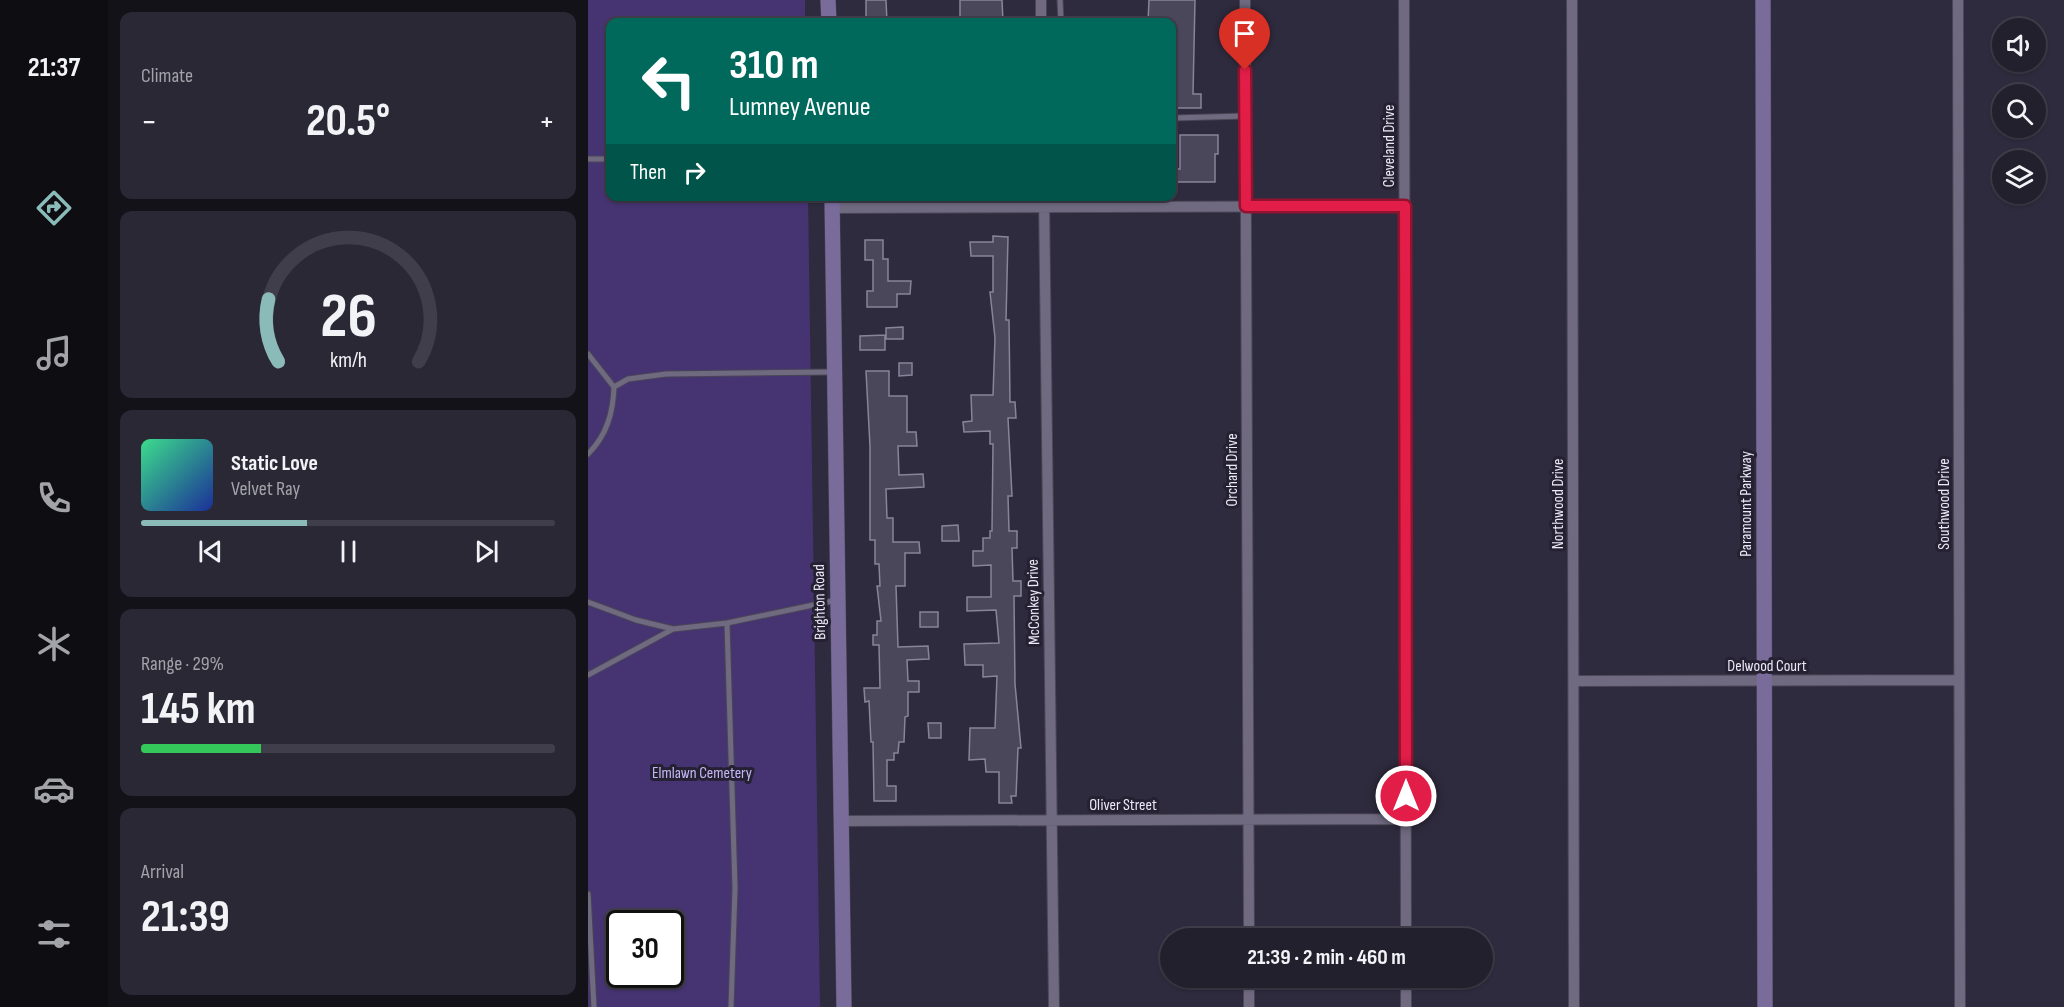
<!DOCTYPE html>
<html lang="en">
<head>
<meta charset="utf-8">
<style>
  body { margin:0; font-family:"Sofia Sans Condensed",sans-serif; background:#2b2836; color:#f1f3f6; height:100vh; display:flex; flex-direction:column; font-size:22px; white-space:nowrap }
  * { box-sizing:border-box; margin:0 }
  p { font-size:20px; color:#a3a3aa }
  .icon { flex:none; width:33px; height:33px; fill:none; stroke:currentColor; stroke-width:2; stroke-linecap:round; stroke-linejoin:round }
  .map { position:relative; flex:1; overflow:hidden }
  .sheet { display:flex; flex-direction:column; gap:12px; padding:12px; background:#131219; width:480px }
  .sheet>* { flex:none }
  .hud { position:absolute; left:18px; top:18px; width:570px; height:183px; border-radius:12px; box-shadow:0 2px 4px #0004,0 0 0 2px #403e4a; background:#00695c; color:#fff; overflow:hidden }
  .controls { position:absolute; left:1404px; top:18px; display:grid; gap:12px }
  .controls a { display:grid; place-items:center; width:54px; height:54px; border-radius:50%; background:#23202e; box-shadow:0 2px 4px #0004,0 0 0 2px #403e4a; font-size:30px }
  .speed { position:absolute; left:18px; top:910px; display:flex; gap:12px; font-size:30px; font-weight:700; text-align:center }
  .speed>* { display:grid; place-content:center; width:78px; height:78px; border-radius:50%; background:#23202e; box-shadow:0 2px 4px #0004,0 0 0 2px #403e4a; line-height:1 }
  .speed .limit { border:3px solid #111; border-radius:9px; background:#fff; color:#111 }
  .pin { position:absolute; display:grid; place-items:center; width:51px; height:51px; color:#fff; margin:-62px -26px; border-radius:50% 50% 50% 0; rotate:-45deg; box-shadow:0 0 6px #0007 }
  .pin .icon { rotate:45deg }
  .me { position:absolute; width:66px; margin:-33px; rotate:0deg; stroke-linejoin:round; filter:drop-shadow(0 0 4px #0008) }
  .turn { display:flex; align-items:center; gap:21px; height:126px; padding:0 24px; font-size:27px }
  .turn .icon { width:78px; height:78px; stroke-width:2.5 }
  .turn b { display:block; font-size:42px; line-height:51px }
  .then { display:flex; align-items:center; height:57px; padding:0 24px; background:#0003; gap:12px; font-size:22px }
  .big { font-size:45px; font-weight:700; line-height:1.1 }
  .sheet .card { flex:1; display:flex; flex-direction:column; justify-content:center; gap:9px; min-width:0; padding:0 21px; border-radius:12px; background:#2b2836 }
  .sheet .dial { align-items:center; gap:0 }
  .dial svg { height:156px; overflow:visible; fill:none; stroke:#403e4a; stroke-width:7; stroke-linecap:round; text-anchor:middle }
  .dial text { fill:#f1f3f6; stroke:none }
  .song { display:flex; align-items:center; gap:18px }
  .cover { width:72px; height:72px; border-radius:9px; background:linear-gradient(135deg,hsl(150 70% 55%),hsl(230 70% 35%)) }
  .played { height:6px; border-radius:3px; background:linear-gradient(90deg,#8bbbb9 40%,#403e4a 40%) }
  .keys { display:flex; justify-content:space-around; direction:ltr }
  .heat { display:flex; justify-content:space-between; align-items:center; font-size:33px; direction:ltr }
  .charge { height:9px; border-radius:4px; background:linear-gradient(90deg,#34c759 29%,#403e4a 0) }
  .trip { position:absolute; left:572px; top:928px; width:333px; height:60px; border-radius:30px; background:#23202e; box-shadow:0 2px 4px #0004,0 0 0 2px #403e4a; font-weight:700; line-height:60px; text-align:center }
  main { display:flex; flex:1; min-height:0 }
  .tabs { display:flex; flex-direction:column; width:108px; justify-content:space-around; align-items:center; background:#0e0d12; color:#a3a3aa }
  .tabs .icon { width:42px; height:42px }
  .tabs .current { color:#8bbbb9 }
  .tabs b { font-size:27px; color:#f1f3f6 }
  .map>svg:first-child { display:block }
  .green { fill:#463472; fill-rule:evenodd }
  .building { fill:#4b475b; stroke:#88849a; stroke-width:1.5 }
  .lines { fill:none; stroke-linecap:round; stroke-linejoin:round }
  .lane-casing { stroke:#4a4656; stroke-width:7 }
  .street-casing { stroke:#4a4656; stroke-width:12 }
  .secondary-casing { stroke:#4a4656; stroke-width:16 }
  .lane { stroke:#6f6a80; stroke-width:5 }
  .street { stroke:#6f6a80; stroke-width:10 }
  .secondary { stroke:#796c9b; stroke-width:15 }
  .route-casing { stroke:#92132f; stroke-width:15 }
  .route { stroke:#e11d48; stroke-width:10 }
  .labels { text-anchor:middle; dominant-baseline:central; stroke-width:6; stroke-linejoin:round; paint-order:stroke }
  .street-label { font-size:16px; fill:#ece9f6; stroke:#252133 }
  .park-label { font-size:16px; fill:#c5b8f5; stroke:#252133 }
</style>
</head>
<body>
<main>
<nav class="tabs">
<b>21:37</b>
<svg class="icon current" aria-label="directions" viewBox="0 0 24 24"><path d="M12 3l9 9-9 9-9-9zM9 14v-3h6M13 9l2 2-2 2"/></svg>
<svg class="icon" aria-label="music" viewBox="0 0 24 24"><path d="M9 18V5l10-2v13"/><circle cx="6" cy="18" r="3"/><circle cx="16" cy="16" r="3"/></svg>
<svg class="icon" aria-label="phone" viewBox="0 0 24 24"><path d="M5 4h4l2 5-3 2q2 4 5 5l2-3 5 2v4C11 20 4 13 5 4z"/></svg>
<svg class="icon" aria-label="climate" viewBox="0 0 24 24"><path d="M12 3v18M4 7l16 10M4 17L20 7"/></svg>
<svg class="icon" aria-label="car" viewBox="0 0 24 24"><path d="M5 17H2v-5l4-1 3-4h7l3 4 3 1v5h-3M9 17h6M6 11h13"/><circle cx="7" cy="17" r="2"/><circle cx="17" cy="17" r="2"/></svg>
<svg class="icon" aria-label="filters" viewBox="0 0 24 24"><path d="M4 7h16M4 17h16"/><circle cx="9" cy="7" r="2"/><circle cx="15" cy="17" r="2"/></svg>
</nav>
<section class="sheet">
<div class="card"><p>Climate</p>
<div class="heat"><a>−</a><b class="big">20.5°</b><a>+</a></div>
</div>
<div class="card dial"><svg viewBox="0 0 100 80">
<path d="M14 69A42 42 0 1 1 86 69"/>
<path d="M14 69A42 42 0 0 1 9 37" stroke="#8bbbb9"/>
<text x="50" y="56" font-size="32" font-weight="700">26</text>
<text x="50" y="72" font-size="11">km/h</text>
</svg></div>
<div class="card">
<div class="song"><i class="cover"></i><div><b>Static Love</b><p>Velvet Ray</p></div></div>
<div class="played"></div>
<div class="keys"><svg class="icon" aria-label="previous" viewBox="0 0 24 24"><path d="M18 5L8 12l10 7zM5 5v14"/></svg><svg class="icon" aria-label="pause" viewBox="0 0 24 24"><path d="M8 5v14M16 5v14"/></svg><svg class="icon" aria-label="next" viewBox="0 0 24 24"><path d="M6 5l10 7-10 7zM19 5v14"/></svg></div>
</div>
<div class="card"><p>Range · 29%</p><b class="big">145 km</b><div class="charge"></div></div>
<div class="card"><p>Arrival</p><b class="big">21:39</b></div>
</section>
<div class="map">
<svg width="1476" height="1007" viewBox="0 0 1476 1007">
  <rect width="100%" height="100%" fill="#2f2b3e"/>
  <path class="green" d="M0,0H217V22H22V196L220,197L232,1007H0ZM32,924H82V975H32Z"/>
  <path class="building" d="M278,0H298L299,22H278Z
    M372,0H414L415,22H372Z
    M561,0H607L605,94H613V108H584V22H560Z
    M592,135H630V154H627V182H584V169H592Z
    M405,236L420,237L418,320H421L422,402H427L428,418H420L424,496H420L421,531H429V548H424L425,581H433V596H426L427,684L433,748H430L428,796H423L424,803H411V772H398L397,759L381,760L382,728H407L409,676L395,677V665H377L376,644L411,643L408,610L379,611V597H403V565L385,566V551H395V538H402V531H404L405,444H402V431L376,432L375,422L384,421L383,395H405L407,338L402,292H405V256H383L382,242H405Z
    M277,240H295V259H300V281H323L322,294H309V307H279V291H285V260H277Z
    M315,327V339H298V328Z
    M297,335V350H272V336Z
    M311,363H324V375L311,376Z
    M278,371H301V396H319V432H328L329,446H310L311,475L335,474L336,487L298,489L299,518H305V542H331L332,553H317V586H308L310,647L340,646L341,659L319,660L320,681H331V692H320V716L317,717L316,742H311L310,753H306V760H299V786H308V801H286L285,742H283L281,701L277,702L276,688H292L291,645H285V635H289V621H293L289,586H292L291,564H287V540H282V446Z
    M370,525L371,541H354V526Z
    M332,612H350V627H332Z
    M340,723H353V738H341Z"/>
  <g class="lines">
    <defs>
      <path id="lane" d="M472,0L473,22
        M584,118L657,116
        M0,159H22
        M544,207V196
        M0,354L26,387C25,413 19,435 0,454
        M26,387L40,379L78,374L244,372
        M0,602L48,620L85,629L139,623L249,600
        M139,623L147,888L143,1007
        M0,675L85,629
        M0,894L6,1007"/>
      <path id="street" d="M453,0V22
        M657,0L661,939
        M816,0L818,939
        M984,0L986,1007
        M1370,0L1372,1007
        M456,196L466,1007
        M244,208L817,206
        M986,681L1371,680
        M253,821L818,819
        M818,978V1007
        M661,1007V978"/>
      <path id="secondary" d="M240,0L241,22
        M1175,0L1177,1007
        M244,196L256,1007"/>
    </defs>
    <use href="#lane" class="lane-casing"/>
    <use href="#street" class="street-casing"/>
    <use href="#secondary" class="secondary-casing"/>
    <use href="#lane" class="lane"/>
    <use href="#street" class="street"/>
    <use href="#secondary" class="secondary"/>
  </g>
  <g class="lines">
    <defs>
      <path id="route" d="M657,70L658,206H817L818,796"/>
    </defs>
    <use href="#route" class="route-casing"/>
    <use href="#route" class="route"/>
  </g>
  <g class="labels">
    <g class="street-label">
      <text transform="translate(801 146) rotate(-90)">Cleveland Drive</text>
      <text transform="translate(644 470) rotate(-90)">Orchard Drive</text>
      <text transform="translate(970 504) rotate(-90)">Northwood Drive</text>
      <text transform="translate(1158 504) rotate(-90)">Paramount Parkway</text>
      <text transform="translate(1356 504) rotate(-90)">Southwood Drive</text>
      <text transform="translate(232 602) rotate(-91)">Brighton Road</text>
      <text transform="translate(446 602) rotate(-91)">McConkey Drive</text>
      <text x="1179" y="666">Delwood Court</text>
      <text x="535" y="805">Oliver Street</text>
    </g>
    <g class="park-label">
      <text x="114" y="773">Elmlawn Cemetery</text>
    </g>
  </g>
</svg>
<div class="controls">
<a><svg class="icon" aria-label="sound" viewBox="0 0 24 24"><path d="M4 9h4l5-4v14l-5-4H4zM17 9q2 3 0 6"/></svg></a>
<a><svg class="icon" aria-label="search" viewBox="0 0 24 24"><circle cx="10" cy="10" r="6"/><path d="M15 15l6 6"/></svg></a>
<a><svg class="icon" aria-label="layers" viewBox="0 0 24 24"><path d="M12 4l9 5-9 5-9-5zM3 14l9 5 9-5"/></svg></a>
</div>
<div class="speed"><div class="limit">30</div></div>
<div class="pin" style="left:657px;top:70px;background:#d93025"><svg class="icon" aria-label="arrive" viewBox="0 0 24 24"><path d="M6 21V4h12l-3 4 3 4H6"/></svg></div>
<svg class="me" style="left:818px;top:796px" viewBox="-20 -20 40 40"><circle r="17" fill="#e11d48" stroke="#fff" stroke-width="3"/><path d="M0-11L8 9 0 5-8 9z" fill="#fff"/></svg>
<div class="trip">21:39 · 2 min · 460 m</div>
<div class="hud">
<div class="turn"><svg class="icon" aria-label="left" viewBox="0 0 24 24"><path d="M17 20v-9H6M10 6l-5 5 5 5"/></svg><div><b>310 m</b>Lumney Avenue</div></div>
<div class="then">Then<svg class="icon" aria-label="right" viewBox="0 0 24 24"><path d="M7 20v-9h11M14 6l5 5-5 5"/></svg></div>
</div>
</div>
</main>
</body>
</html>
